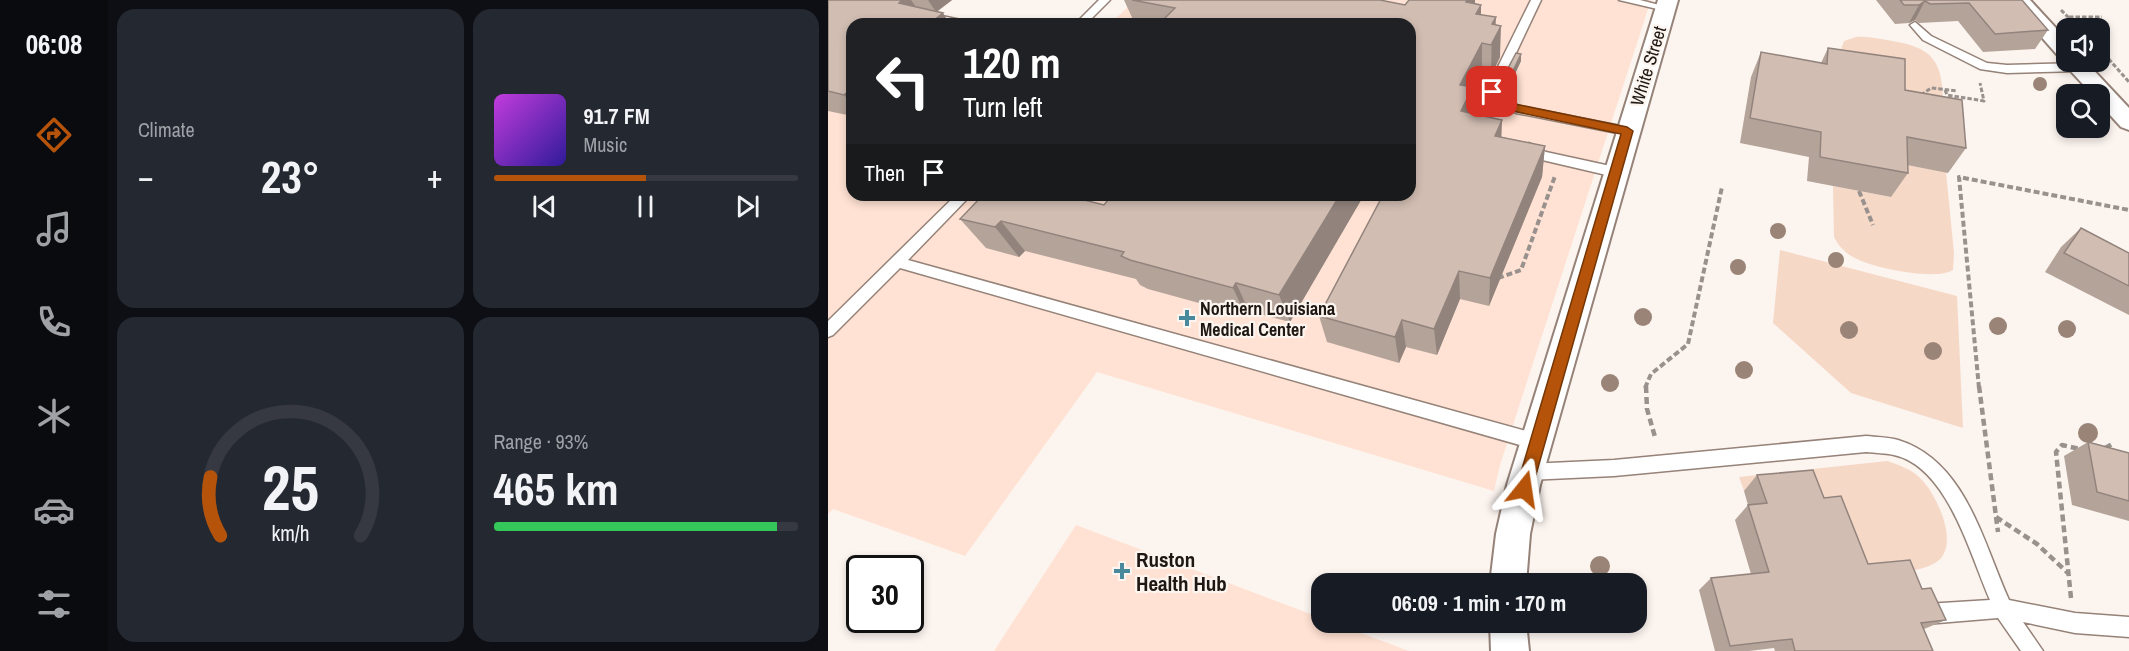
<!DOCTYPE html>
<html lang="en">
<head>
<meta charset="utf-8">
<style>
  body { margin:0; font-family:"Archivo Narrow",sans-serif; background:#242831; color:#f1f3f6; height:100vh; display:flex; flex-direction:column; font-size:22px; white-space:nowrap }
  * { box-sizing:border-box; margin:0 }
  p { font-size:20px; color:#9ea1a6 }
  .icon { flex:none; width:33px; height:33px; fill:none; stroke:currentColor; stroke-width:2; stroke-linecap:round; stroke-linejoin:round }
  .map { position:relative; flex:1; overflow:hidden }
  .details { display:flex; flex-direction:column; gap:9px; padding:9px; background:#0d0f14; width:720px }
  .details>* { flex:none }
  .hud { position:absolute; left:18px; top:18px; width:570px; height:183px; border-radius:18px; box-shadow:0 3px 9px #0003; background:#202124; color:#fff; overflow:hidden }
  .controls { position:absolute; left:1228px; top:18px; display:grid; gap:12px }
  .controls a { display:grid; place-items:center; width:54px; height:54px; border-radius:12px; background:#171b24; box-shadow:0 3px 9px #0003; font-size:30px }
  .speed { position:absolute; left:18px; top:555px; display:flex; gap:12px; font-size:30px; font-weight:700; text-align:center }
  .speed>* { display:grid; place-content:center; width:78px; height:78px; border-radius:50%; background:#171b24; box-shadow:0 3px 9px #0003; line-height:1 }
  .speed .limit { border:3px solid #111; border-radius:9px; background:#fff; color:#111 }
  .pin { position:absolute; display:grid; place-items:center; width:51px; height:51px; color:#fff; margin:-26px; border-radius:12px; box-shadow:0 3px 9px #0006 }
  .me { position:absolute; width:66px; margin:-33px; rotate:15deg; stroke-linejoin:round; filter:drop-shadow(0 0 4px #0008) }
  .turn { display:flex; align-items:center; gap:21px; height:126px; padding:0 18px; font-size:27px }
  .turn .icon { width:78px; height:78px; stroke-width:2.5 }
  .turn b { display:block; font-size:42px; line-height:51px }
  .then { display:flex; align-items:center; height:57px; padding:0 18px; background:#0003; gap:12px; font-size:22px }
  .big { font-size:45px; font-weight:700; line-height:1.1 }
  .details .tile { flex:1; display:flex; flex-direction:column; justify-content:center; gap:9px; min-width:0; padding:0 21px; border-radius:18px; background:#242831 }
  .details .dial { align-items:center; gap:0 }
  .dial svg { height:156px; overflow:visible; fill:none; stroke:#363941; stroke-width:7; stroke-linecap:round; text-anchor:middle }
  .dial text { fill:#f1f3f6; stroke:none }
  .song { display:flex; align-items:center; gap:18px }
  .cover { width:72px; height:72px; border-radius:9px; background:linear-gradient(135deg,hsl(290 70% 55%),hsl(250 70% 35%)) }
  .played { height:6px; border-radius:3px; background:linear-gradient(90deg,#b45309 50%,#363941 50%) }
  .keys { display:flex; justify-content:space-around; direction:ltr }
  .heat { display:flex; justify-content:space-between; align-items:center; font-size:33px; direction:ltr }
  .charge { height:9px; border-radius:4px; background:linear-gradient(90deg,#34c759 93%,#363941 0) }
  .details .tiles { flex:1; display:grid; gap:9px; grid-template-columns:repeat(2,1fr) }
  .trip { position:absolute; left:483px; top:573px; width:336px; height:60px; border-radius:18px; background:#171b24; box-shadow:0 3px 9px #0003; font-weight:700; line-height:60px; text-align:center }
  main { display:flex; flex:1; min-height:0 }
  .tab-bar { display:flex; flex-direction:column; width:108px; justify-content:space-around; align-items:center; background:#090b0e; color:#9ea1a6 }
  .tab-bar .icon { width:42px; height:42px }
  .tab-bar .active { color:#b45309 }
  .tab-bar b { font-size:27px; color:#f1f3f6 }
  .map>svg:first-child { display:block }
  .built { fill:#ffe2d3 }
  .green { fill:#f6d8c7 }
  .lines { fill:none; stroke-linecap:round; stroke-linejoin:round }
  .lane-casing { stroke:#958278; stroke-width:3 }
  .street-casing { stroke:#958278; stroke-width:4 }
  .path-far2 { stroke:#99918d; stroke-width:3; stroke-dasharray:4.5 2; stroke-linecap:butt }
  .path-far1 { stroke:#99918d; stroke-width:4; stroke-dasharray:6 3; stroke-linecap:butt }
  .path { stroke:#99918d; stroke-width:4.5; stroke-dasharray:7 4; stroke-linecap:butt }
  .lane { fill:#fff; fill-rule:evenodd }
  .street { fill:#fff; fill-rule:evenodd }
  .tree { fill:#9a8477 }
  .wall { fill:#b4a399 }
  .shaded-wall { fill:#92847d }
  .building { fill:#d1bdb2; stroke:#92847d; stroke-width:1.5 }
  .route { fill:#b45309; stroke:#753606; stroke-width:1.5 }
  .poi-dot { fill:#48899b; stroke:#fcf4ef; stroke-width:2 }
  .labels { text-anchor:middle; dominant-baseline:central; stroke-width:4.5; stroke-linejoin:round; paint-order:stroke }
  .street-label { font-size:18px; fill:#1e1713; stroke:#fcf4ef }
  .poi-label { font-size:18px; font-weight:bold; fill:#1e1713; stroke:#fcf4ef; text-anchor:start }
  .near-poi-label { font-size:21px; font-weight:bold; fill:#1e1713; stroke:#fcf4ef; text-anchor:start }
</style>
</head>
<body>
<main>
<nav class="tab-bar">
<b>06:08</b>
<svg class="icon active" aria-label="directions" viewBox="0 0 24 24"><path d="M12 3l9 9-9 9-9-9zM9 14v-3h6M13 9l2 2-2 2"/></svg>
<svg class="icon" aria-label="music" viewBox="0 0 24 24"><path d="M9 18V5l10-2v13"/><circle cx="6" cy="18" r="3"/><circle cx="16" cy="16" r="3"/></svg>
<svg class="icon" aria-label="phone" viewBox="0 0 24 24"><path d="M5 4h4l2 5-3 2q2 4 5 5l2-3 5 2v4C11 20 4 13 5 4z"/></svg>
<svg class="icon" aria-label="climate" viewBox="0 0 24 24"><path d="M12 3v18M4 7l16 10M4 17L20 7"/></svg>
<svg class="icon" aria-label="car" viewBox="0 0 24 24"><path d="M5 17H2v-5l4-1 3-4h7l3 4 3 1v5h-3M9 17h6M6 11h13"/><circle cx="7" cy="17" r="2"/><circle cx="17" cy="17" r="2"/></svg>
<svg class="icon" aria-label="filters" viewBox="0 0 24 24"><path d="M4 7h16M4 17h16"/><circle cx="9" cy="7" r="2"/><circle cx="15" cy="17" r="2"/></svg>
</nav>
<section class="details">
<div class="tiles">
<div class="tile"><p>Climate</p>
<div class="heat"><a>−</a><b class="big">23°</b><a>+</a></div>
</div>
<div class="tile">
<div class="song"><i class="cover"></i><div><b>91.7 FM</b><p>Music</p></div></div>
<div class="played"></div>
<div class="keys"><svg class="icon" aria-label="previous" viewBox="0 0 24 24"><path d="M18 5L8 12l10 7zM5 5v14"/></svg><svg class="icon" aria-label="pause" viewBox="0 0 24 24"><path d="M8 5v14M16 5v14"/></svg><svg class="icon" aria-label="next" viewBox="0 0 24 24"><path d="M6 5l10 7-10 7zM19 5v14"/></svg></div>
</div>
<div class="tile dial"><svg viewBox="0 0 100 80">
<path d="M14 69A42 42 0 1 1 86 69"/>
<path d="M14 69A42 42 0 0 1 9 39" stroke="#b45309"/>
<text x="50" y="56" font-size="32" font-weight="700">25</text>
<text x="50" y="72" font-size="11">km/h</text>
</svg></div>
<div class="tile"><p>Range · 93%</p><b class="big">465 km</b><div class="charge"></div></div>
</div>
</section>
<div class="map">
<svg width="1301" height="651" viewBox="0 0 1301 651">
  <rect width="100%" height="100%" fill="#fcf4ef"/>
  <path class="built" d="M307,0H823L672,465L666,491L269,372L137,556L5,509L0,514V3L24,24V195H582V24H282Z
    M248,525L493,618L494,622L506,623L581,651H166Z"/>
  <path class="green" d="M1028,37C1042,36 1056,40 1070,42C1122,52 1112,81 1117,125L1012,51L1016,41Z
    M1063,162L1118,172L1126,253L1125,270C1107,281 1043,268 1025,257C1017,253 1010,245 1006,237L1005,186L1063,197Z
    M952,250L1129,296L1135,428L1023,393L945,323Z
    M1059,461C1071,465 1083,469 1092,478C1109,494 1134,548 1107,563C1087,575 1043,574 1020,577L916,491L911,477Z"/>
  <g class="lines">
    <defs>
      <path id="lane" d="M271,0H282L258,24H247Z
        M703,0H713L672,87L671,95L691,106L803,128V134L799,135L688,113L661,100L660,87Z
        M791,0H812L843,8L838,11Z
        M100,13L142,22L143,24H123L96,18L95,16Z
        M1087,22L1103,36L1159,63L1179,65L1252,63L1258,67L1252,71L1179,73L1152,69L1095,40L1082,25Z
        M701,143L718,152L787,167L793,172L787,177L710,159L695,147Z
        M128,195H143L80,260L709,434L715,437L717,442L715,447L709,450L72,268L5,335L0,337V321Z
        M1038,436C1048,437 1060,437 1070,440C1138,461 1155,543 1181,600L1247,613L1301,617V637L1247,633L1195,622L1215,651H1193L1170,618L1098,624L1091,621L1088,614L1091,607L1098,604L1162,600C1142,555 1120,467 1066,455C1057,453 1047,453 1038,452L786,476L700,480L694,478L691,472L694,466L700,464L786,460Z"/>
      <path id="street" d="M830,0H850L712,485L702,534L698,584H662L668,534L679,485Z
        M1181,0H1202L1239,40V62H1258L1301,108V130L1293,127L1272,104V94H1264L1239,67L1236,62L1238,59L1232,58Z
        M662,622H698L701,651H663Z"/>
    </defs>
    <use href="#lane" class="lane-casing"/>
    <use href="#street" class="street-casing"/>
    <path class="path-far2" d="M1233,10L1251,28
      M1241,17H1274
      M1272,49L1301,82
      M1117,90L1119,95L1156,101L1152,83
      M1093,95L1103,88L1129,91"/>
    <path class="path-far1" d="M1031,191L1045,225
      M670,278L693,270L727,176
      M817,388L823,374L860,344L894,187
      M1151,388L1131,177L1301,210"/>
    <path class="path" d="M818,386L819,409L827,437
      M1151,386L1170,532
      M1277,448L1286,443
      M1168,517L1209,544L1240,573
      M1243,598L1228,452L1234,445L1252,449"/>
    <use href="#lane" class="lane"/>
    <use href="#street" class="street"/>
  </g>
  <g class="tree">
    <circle cx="1212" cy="84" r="7"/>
    <circle cx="950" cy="231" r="8"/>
    <circle cx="1008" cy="260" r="8"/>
    <circle cx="910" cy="267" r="8"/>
    <circle cx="815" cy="317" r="9"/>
    <circle cx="1170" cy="326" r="9"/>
    <circle cx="1239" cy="329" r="9"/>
    <circle cx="1021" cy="330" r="9"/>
    <circle cx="1105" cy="351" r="9"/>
    <circle cx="916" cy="370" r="9"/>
    <circle cx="782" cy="383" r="9"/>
    <circle cx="1260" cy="433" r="10"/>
    <circle cx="772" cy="566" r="10"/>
  </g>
  <path class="wall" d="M0,0H124L110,11L24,24V116L0,111Z
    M296,0H552L577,5L647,3L653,5V15L668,25L672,57L663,76L654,75L645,93V114L674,137L717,146L714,177L661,306L632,299L609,355L578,347L571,363L499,342L491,316L582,195V24H307Z
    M1048,0H1194L1220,30L1207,49L1155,52L1130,21L1091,23L1087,20L1081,23L1067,24Z
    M1000,48L1077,90L1138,148L1120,173L1079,165L1080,173L1063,197L979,181L981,157L912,143L923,77L933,52L993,63Z
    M693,61L684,80L678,79V72Z
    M536,195L462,322L421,311L418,316L320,289L312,285L308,279L197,251L191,257L158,248L132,219L249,198L276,205Z
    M1253,228L1301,253V315L1217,272L1233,247Z
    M1260,442L1301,453V521L1244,505L1236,456Z
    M929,475L996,498L1040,564L1094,589L1118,620L1096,629L1105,651H947L946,648L921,651H887L871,590L883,578L923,574L907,520L920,505L916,491Z"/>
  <path class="shaded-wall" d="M74,0H83L98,21L71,3Z
    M100,0H124L108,12Z
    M635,0H647V18Z
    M1097,1L1087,20L1081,23L1091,5Z
    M653,5V36L648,14Z
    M115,13L122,24H101Z
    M668,17L667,37L673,26L672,57L663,76L664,24Z
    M654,43V75L645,93V118L634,142L632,85Z
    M693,54V61L684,80V73Z
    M24,88V104L16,95Z
    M674,120L673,151L667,136Z
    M717,146L714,177L661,306L662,278Z
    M215,195H252L232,219Z
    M512,195H536L462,322L451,295Z
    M173,221L197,251L191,257L167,227Z
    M631,271L632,299L609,355L606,329Z
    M408,283L421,311L418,316L405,288Z
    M574,320L578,347L571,363L567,337Z"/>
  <path class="building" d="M0,0H74L71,3L115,13L101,24H24V88L16,95L0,91Z
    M304,0H552L577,5L581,0H639L638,2L653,5L648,14L668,17L664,24L673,26L663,45L654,43L632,85L645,87L633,111L674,120L667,136L717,146L662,278L631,271L606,329L574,320L567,337L491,316L555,195H582V24H331L347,8Z
    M1072,0H1194L1220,30L1167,34L1141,3L1102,4L1097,1L1091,5H1076Z
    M1000,48L1077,59V90L1134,100L1138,148L1079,137L1080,173L992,157L993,132L922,118L933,52L999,64Z
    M688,53L693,54L684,73L678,72Z
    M155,195H236L276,205L284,195H512L451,295L408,283L405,288L302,260L293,256L296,252L173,221L167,227L132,219Z
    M1253,228L1301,253V286L1236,253Z
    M1260,442L1301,453V501L1269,492Z
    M985,470L996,498L1013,496L1040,564L1082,560L1094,589L1103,588L1118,620L1093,623L1105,651H967L964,639L902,646L883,578L941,572L920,505L939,503L929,475Z"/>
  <path class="route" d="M660,90H668L670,95L682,103L799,127L805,131L704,489L701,494L696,496L690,494L688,489L793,134L675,109L661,99Z"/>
  <g class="poi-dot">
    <path d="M356 309h6v6h6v6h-6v6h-6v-6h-6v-6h6z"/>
    <path d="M291 562h6v6h6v6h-6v6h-6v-6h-6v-6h6z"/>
  </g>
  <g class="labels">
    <g class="street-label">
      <text transform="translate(820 66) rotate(-73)">White Street</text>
    </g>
    <g class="poi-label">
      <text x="372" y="308">Northern Louisiana<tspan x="372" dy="21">Medical Center</tspan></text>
    </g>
    <g class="near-poi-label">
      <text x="308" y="559">Ruston<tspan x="308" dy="24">Health Hub</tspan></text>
    </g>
  </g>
</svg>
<div class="controls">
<a><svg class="icon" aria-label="sound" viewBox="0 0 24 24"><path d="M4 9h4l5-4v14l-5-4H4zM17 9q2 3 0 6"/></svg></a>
<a><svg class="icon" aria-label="search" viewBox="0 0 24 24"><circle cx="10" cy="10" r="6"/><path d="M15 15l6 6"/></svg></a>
</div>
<div class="speed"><div class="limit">30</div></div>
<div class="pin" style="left:664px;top:92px;background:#d93025"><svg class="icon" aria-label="arrive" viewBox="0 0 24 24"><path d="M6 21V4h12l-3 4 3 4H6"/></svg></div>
<svg class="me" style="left:696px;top:489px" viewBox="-20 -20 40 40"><path d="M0-17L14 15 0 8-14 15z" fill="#b45309" stroke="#fff" stroke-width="4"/></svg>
<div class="trip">06:09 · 1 min · 170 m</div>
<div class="hud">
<div class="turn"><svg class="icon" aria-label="left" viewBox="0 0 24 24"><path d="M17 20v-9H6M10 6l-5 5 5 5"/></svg><div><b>120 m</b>Turn left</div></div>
<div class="then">Then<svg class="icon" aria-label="arrive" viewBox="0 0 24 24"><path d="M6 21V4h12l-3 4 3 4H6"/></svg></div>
</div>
</div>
</main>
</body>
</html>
